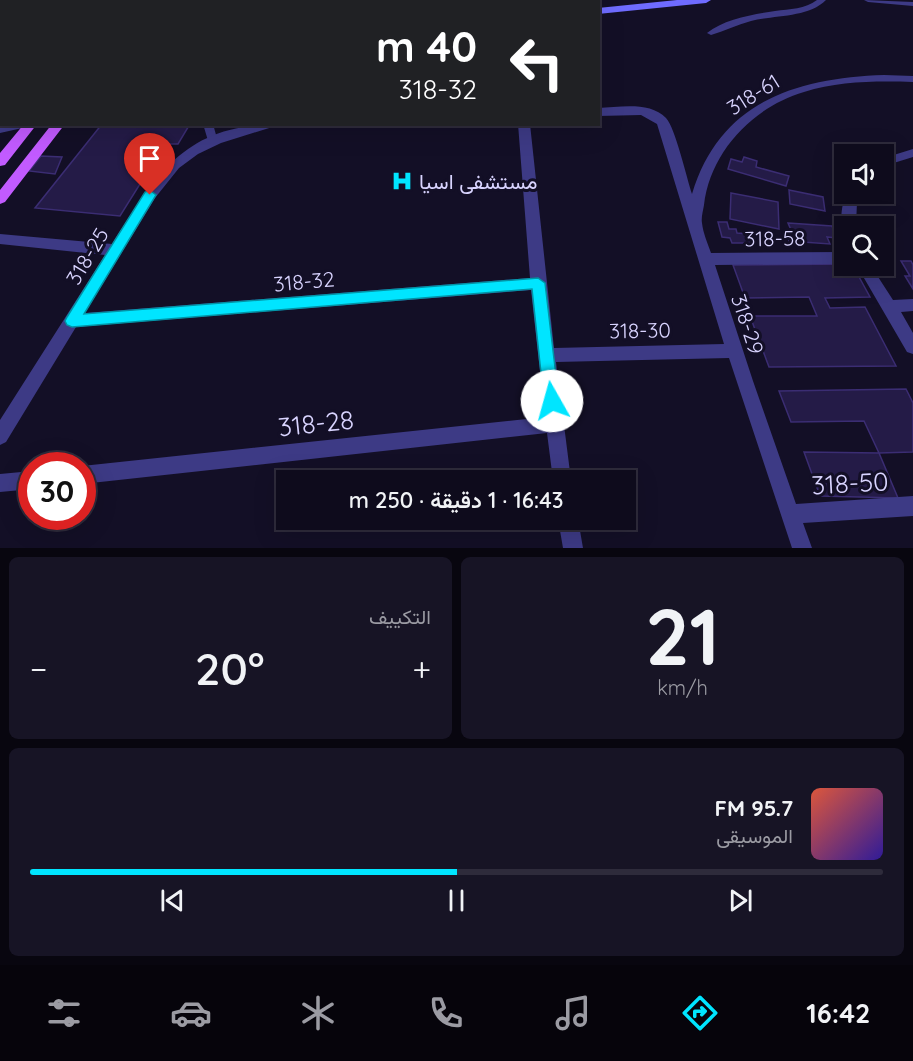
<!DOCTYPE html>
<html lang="ar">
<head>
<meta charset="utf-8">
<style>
  body { margin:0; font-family:Quicksand,Vazirmatn,sans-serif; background:#171425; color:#f1f3f6; direction:rtl; height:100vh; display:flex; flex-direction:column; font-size:22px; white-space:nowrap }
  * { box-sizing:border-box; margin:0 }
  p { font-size:20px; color:#9b9ba3 }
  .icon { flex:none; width:33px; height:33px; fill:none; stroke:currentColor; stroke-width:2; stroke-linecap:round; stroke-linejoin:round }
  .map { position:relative; height:548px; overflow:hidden; direction:ltr }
  .side { display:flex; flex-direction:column; gap:9px; padding:9px; background:#08060f; flex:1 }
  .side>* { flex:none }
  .hud { position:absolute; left:0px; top:0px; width:600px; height:126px; box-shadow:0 6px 24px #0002,0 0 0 2px #2e2b3b; direction:rtl; background:#202124; color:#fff; overflow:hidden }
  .buttons { position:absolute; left:834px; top:144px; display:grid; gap:12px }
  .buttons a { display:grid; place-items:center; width:60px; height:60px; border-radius:0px; background:#0e0b1c; box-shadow:0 6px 24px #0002,0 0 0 2px #2e2b3b; font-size:30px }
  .speed { position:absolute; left:18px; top:452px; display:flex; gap:12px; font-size:30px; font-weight:700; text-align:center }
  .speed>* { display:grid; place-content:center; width:78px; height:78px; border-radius:50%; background:#0e0b1c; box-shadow:0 6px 24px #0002,0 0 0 2px #2e2b3b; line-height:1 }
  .speed .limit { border:9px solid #d22; background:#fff; color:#111 }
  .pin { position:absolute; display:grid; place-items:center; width:51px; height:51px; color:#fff; margin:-62px -26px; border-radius:50% 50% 50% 0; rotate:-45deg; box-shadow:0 0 6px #0007 }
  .pin .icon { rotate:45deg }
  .me { position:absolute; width:66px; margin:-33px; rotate:353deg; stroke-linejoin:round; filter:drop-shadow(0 0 4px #0008) }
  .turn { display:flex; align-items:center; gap:21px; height:126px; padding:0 24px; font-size:27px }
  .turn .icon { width:78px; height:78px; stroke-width:2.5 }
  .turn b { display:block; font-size:42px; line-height:51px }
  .big { font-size:45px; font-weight:600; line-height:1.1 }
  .side .card { flex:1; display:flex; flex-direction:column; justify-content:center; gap:9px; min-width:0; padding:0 21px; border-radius:9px; background:#171425 }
  .side .dial { align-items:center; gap:0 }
  .dial b { font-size:78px; line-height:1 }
  .song { display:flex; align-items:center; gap:18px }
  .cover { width:72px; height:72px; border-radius:9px; background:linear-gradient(135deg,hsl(10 70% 55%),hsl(250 70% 35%)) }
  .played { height:6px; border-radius:3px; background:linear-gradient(90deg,#00e5ff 50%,#2e2b3b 50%) }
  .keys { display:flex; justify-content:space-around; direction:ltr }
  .heat { display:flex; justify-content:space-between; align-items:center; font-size:33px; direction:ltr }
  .side .tiles { flex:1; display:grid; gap:9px; grid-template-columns:1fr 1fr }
  .card:last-child { grid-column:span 2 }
  .trip { position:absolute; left:276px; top:470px; width:360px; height:60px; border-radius:0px; background:#0e0b1c; box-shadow:0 6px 24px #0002,0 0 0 2px #2e2b3b; font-weight:600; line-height:60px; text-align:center; direction:rtl }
  .tab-bar { display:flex; height:96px; justify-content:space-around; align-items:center; background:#06040b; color:#9b9ba3 }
  .tab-bar .icon { width:42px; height:42px }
  .tab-bar .on { color:#00e5ff }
  .tab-bar b { font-size:27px; color:#f1f3f6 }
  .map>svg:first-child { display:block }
  .building { fill:#241b47; stroke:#3b2d73; stroke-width:1.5 }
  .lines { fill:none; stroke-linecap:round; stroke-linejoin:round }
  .service { fill:#3d3a85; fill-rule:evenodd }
  .minor { fill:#3d3a85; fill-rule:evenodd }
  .secondary { fill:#6f6bff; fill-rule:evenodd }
  .primary { fill:#c25bff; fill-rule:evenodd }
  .route { fill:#00e5ff; stroke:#0095a6; stroke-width:1.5 }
  .labels { text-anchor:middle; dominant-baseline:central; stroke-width:6; stroke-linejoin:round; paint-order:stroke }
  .street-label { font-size:21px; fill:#d9d4ff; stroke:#130f26 }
  .poi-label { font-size:21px; fill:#d9d4ff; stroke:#130f26; text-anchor:start }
  .near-street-label { font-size:26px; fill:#d9d4ff; stroke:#130f26 }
</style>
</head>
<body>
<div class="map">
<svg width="913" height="548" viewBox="0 0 913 548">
  <rect width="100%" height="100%" fill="#130f26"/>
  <path class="building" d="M102,124H190L178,144H165L120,216L35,208Z
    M41,156L62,157L55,174L29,171Z
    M744,157L757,161L756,167L789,176L786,186L728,169L731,159L742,162Z
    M789,190L823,197L825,211L790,204Z
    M731,193L778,202L779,229L730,219Z
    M718,222H727L729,229H736L737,233L749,234L753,243H732L730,238L722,237Z
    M788,223L832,226L836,238L827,237L830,244L789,241L786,230H791Z
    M901,261H911L913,265V289L905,276H910Z
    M844,264L853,266L870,297L825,298L830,308L865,307L896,366L769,367L750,316H817L809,297L745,298L733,265Z
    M906,389L913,403V452L879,453L864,421L791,422L779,391Z
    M804,452L879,453L898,498L820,496Z"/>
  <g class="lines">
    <path class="service" d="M817,0H826C808,18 774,15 751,21C737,25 724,31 711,35L707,33C724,19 754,14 775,11C790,9 805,9 817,0Z
      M864,0L913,2V6L868,2Z
      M203,124H213L218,142L217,144H209Z"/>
    <path class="minor" d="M884,75L913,76V82C876,81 839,81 804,92C753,107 710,152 704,205C703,211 701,218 702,223C703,233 708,244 711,253L844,252V264L715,265L753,381L796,504L913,496V516L803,523L812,548H792L729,358L556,362L571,480H553L547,433L82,484V466L545,417L531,290L76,327L6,442L0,445V420L105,255L0,244V234L112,244C159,171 185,124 282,124L221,143L198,154L179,168L155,198L85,313L530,278L518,124H530L554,348L724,344L657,124L641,115L598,116V108C620,107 650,101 666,118C675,127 687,179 692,194C720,101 797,78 884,75Z
      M29,124L27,127L0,133V125Z
      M913,149V157L884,166V158Z
      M846,194H860L857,202L856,226H844V230C839,221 842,204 846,194Z
      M857,266H871L893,300L913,299V311L901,312L913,333V354L907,352Z
      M32,471V489L0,492V474Z
      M558,519H578L583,548H563Z"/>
    <path class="secondary" d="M27,0H41L26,2Z
      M220,0H250L219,2Z
      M261,0H289L290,2H262Z
      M315,0H330L331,2H316Z
      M677,0H711L706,3L598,14V8Z
      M0,7H2V13H0Z
      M0,32H2V38H0Z"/>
    <path class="primary" d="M56,0H66L55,2Z
      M178,0H188L177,2Z
      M0,57H2V63H0Z
      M24,124H37L5,165L0,166V153Z
      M52,124H65L5,202L0,204V190Z"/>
  </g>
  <path class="route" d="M150,190L156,195L84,314L538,278L545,283L559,401L557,406L552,408L546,406L544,401L532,289L72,327L67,325L65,321L67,317L145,192Z"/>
  <defs>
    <symbol id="hospital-bare" viewBox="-9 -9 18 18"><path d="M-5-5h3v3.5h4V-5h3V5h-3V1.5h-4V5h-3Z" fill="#00e5ff" stroke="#130f26" stroke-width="2.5" paint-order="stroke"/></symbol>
  </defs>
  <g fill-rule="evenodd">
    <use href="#hospital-bare" x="387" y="166" width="30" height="30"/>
  </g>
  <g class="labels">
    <g class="street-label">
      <text transform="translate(753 94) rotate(-32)">318-61</text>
      <text transform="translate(775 238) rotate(-1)">318-58</text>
      <text transform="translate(87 256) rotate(-59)">318-25</text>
      <text transform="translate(304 281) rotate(-5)">318-32</text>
      <text transform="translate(748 324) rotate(72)">318-29</text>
      <text transform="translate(640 330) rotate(-1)">318-30</text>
    </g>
    <g class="poi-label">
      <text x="419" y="181">مستشفى اسيا</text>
    </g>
    <g class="near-street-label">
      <text transform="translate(316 423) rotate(-6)">318-28</text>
      <text transform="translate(850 483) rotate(-3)">318-50</text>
    </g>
  </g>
</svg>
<div class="buttons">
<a><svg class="icon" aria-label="sound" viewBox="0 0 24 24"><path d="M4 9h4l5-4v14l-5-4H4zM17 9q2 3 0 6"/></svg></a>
<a><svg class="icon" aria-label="search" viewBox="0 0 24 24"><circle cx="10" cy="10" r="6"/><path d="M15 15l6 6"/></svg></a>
</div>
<div class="speed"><div class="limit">30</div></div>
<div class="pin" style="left:150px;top:195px;background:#d93025"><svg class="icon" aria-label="arrive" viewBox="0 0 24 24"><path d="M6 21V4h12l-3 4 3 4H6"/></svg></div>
<svg class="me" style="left:552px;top:401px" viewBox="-20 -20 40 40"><circle r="19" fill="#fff"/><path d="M0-13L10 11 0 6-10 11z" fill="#00e5ff"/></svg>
<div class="trip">16:43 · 1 دقيقة · 250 m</div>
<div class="hud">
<div class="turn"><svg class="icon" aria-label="left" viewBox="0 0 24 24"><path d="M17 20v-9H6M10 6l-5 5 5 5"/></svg><div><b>40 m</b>318-32</div></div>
</div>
</div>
<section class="side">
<div class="tiles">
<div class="card dial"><b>21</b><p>km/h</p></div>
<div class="card"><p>التكييف</p>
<div class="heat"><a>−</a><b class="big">20°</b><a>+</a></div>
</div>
<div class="card">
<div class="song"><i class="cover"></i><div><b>95.7 FM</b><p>الموسيقى</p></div></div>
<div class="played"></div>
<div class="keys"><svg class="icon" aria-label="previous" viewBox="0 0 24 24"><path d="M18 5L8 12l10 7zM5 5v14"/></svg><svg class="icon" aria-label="pause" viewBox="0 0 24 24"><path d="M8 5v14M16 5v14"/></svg><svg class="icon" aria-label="next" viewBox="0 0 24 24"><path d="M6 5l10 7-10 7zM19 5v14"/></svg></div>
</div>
</div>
</section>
<nav class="tab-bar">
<b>16:42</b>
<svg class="icon on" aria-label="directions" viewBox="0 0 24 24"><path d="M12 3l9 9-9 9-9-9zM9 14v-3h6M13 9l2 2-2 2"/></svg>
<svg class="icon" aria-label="music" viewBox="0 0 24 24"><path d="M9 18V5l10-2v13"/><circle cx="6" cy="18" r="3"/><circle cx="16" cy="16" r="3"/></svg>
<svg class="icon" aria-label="phone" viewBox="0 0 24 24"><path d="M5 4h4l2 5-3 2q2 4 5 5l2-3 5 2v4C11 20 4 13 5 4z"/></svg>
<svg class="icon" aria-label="climate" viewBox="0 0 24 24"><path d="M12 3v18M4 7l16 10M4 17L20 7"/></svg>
<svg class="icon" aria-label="car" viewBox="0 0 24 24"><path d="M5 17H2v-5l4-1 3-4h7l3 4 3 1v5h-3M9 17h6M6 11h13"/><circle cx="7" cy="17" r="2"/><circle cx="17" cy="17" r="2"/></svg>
<svg class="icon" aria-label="filters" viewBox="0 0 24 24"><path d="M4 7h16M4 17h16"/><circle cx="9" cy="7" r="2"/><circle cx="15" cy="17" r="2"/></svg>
</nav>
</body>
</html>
